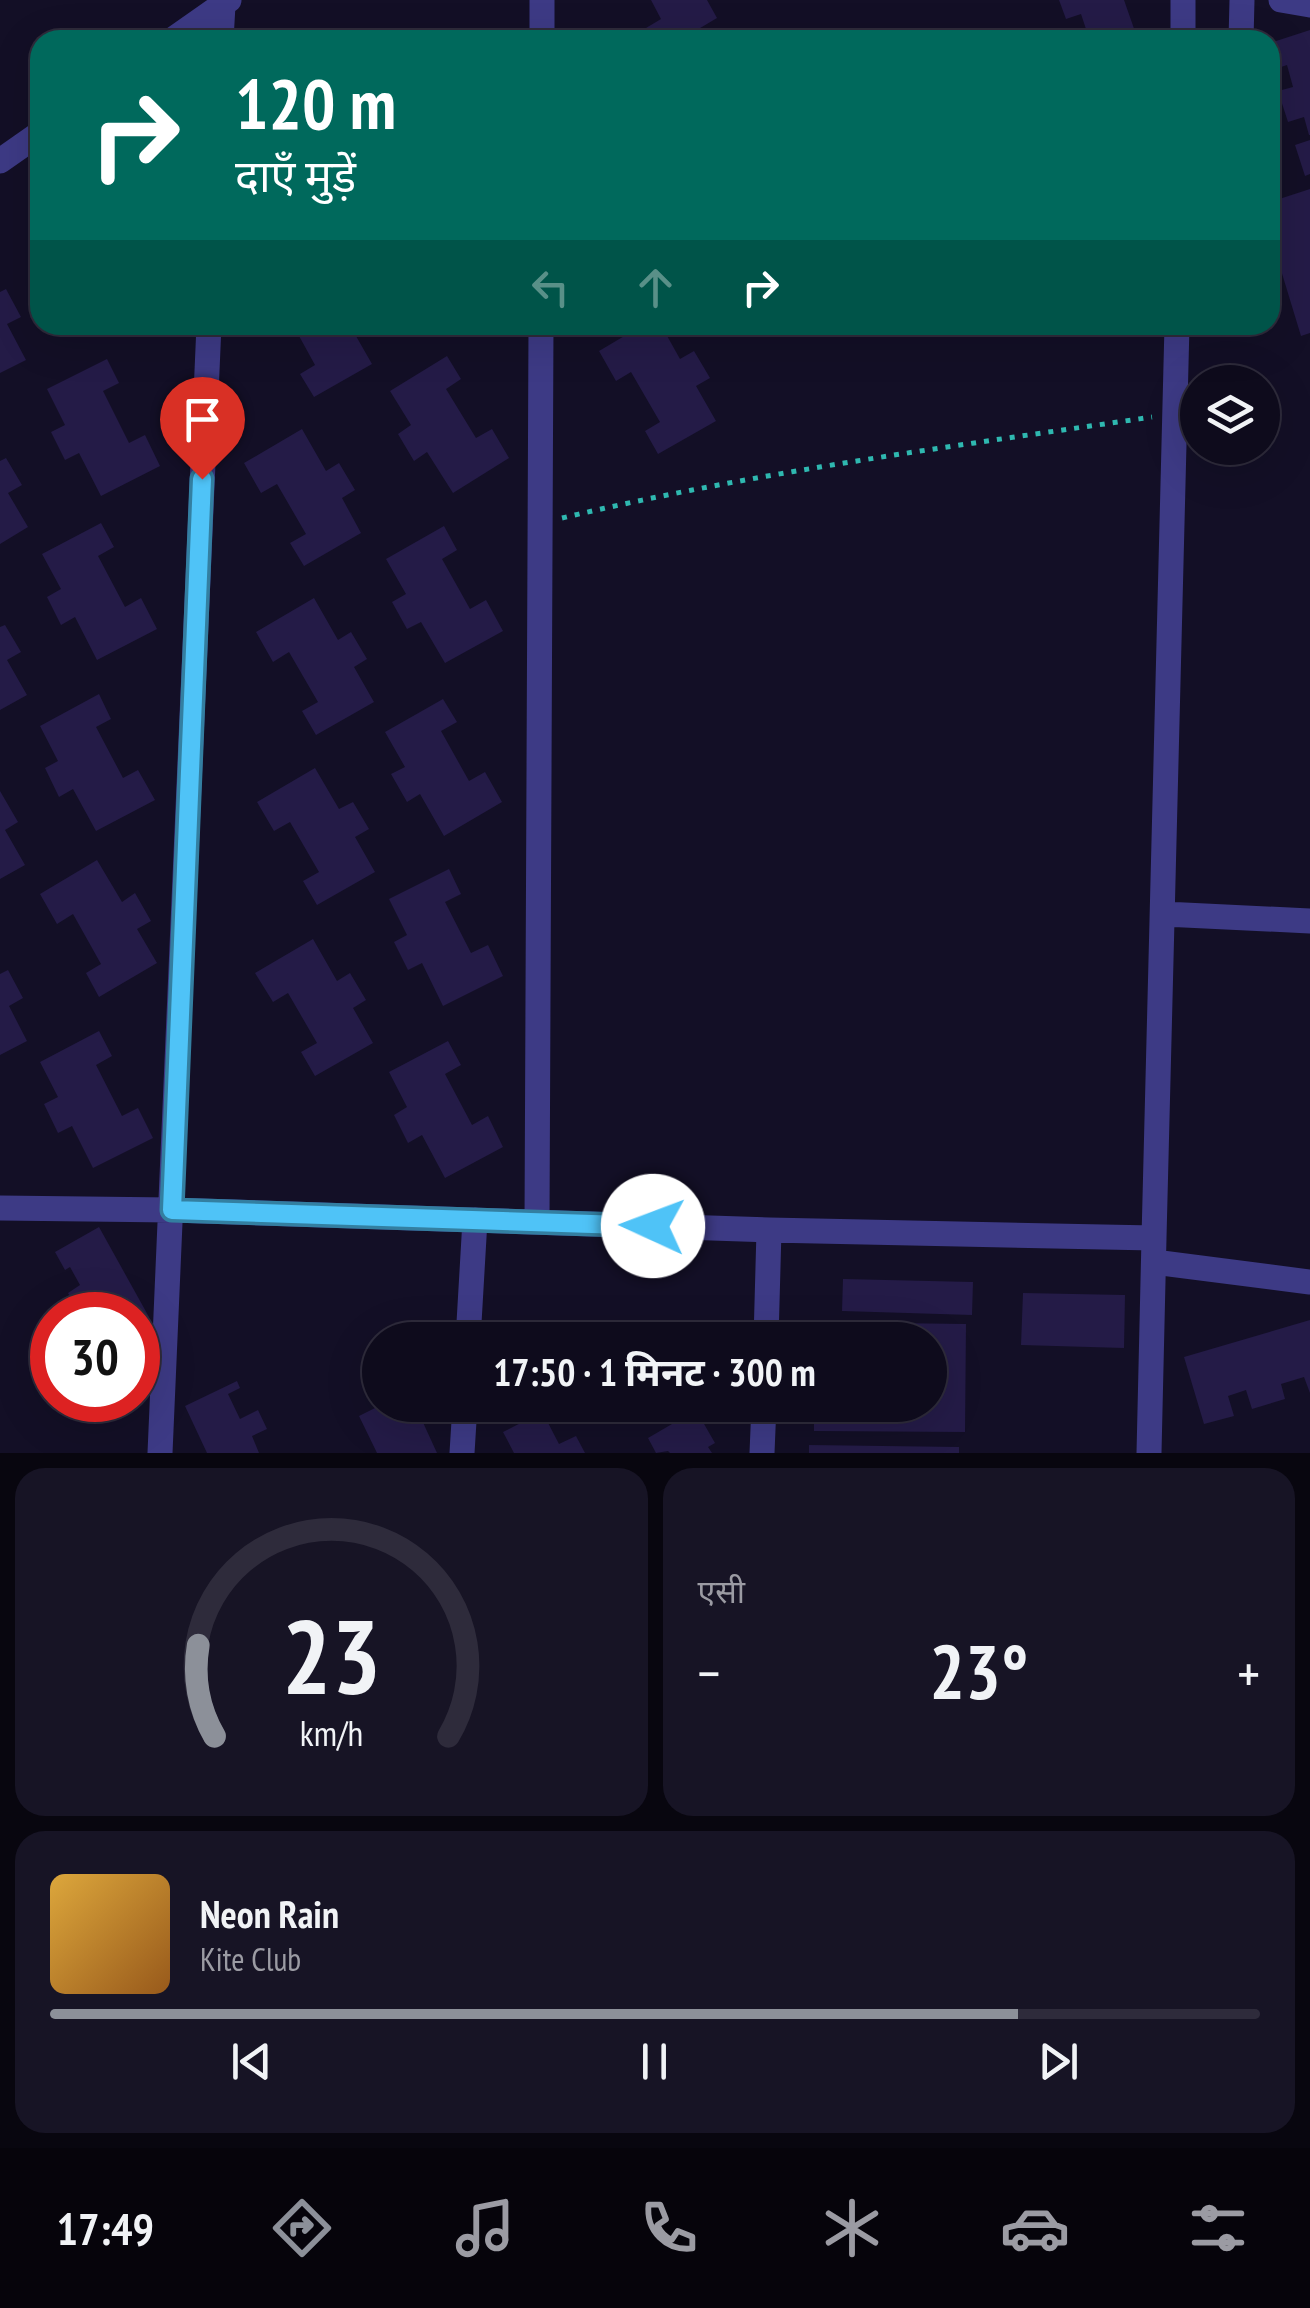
<!DOCTYPE html>
<html lang="hi">
<head>
<meta charset="utf-8">
<style>
  body { margin:0; font-family:"PT Sans Narrow","Noto Sans Devanagari",sans-serif; background:#171425; color:#f1f3f6; height:100vh; display:flex; flex-direction:column; font-size:38px; white-space:nowrap }
  * { box-sizing:border-box; margin:0 }
  p { font-size:32px; color:#9b9ba3 }
  .icon { flex:none; width:55px; height:55px; fill:none; stroke:currentColor; stroke-width:2; stroke-linecap:round; stroke-linejoin:round }
  .map { position:relative; height:1453px; overflow:hidden }
  .sheet { display:flex; flex-direction:column; gap:15px; padding:15px; background:#08060f; flex:1 }
  .sheet>* { flex:none }
  .guide { position:absolute; left:30px; top:30px; width:1250px; height:305px; border-radius:30px; box-shadow:0 10px 40px #0002,0 0 0 2px #2e2b3b; background:#00695c; color:#fff; overflow:hidden }
  .controls { position:absolute; left:1180px; top:365px; display:grid; gap:20px }
  .controls a { display:grid; place-items:center; width:100px; height:100px; border-radius:50%; background:#0e0b1c; box-shadow:0 10px 40px #0002,0 0 0 2px #2e2b3b; font-size:50px }
  .speed { position:absolute; left:30px; top:1292px; display:flex; gap:20px; font-size:50px; font-weight:700; text-align:center }
  .speed>* { display:grid; place-content:center; width:130px; height:130px; border-radius:50%; background:#0e0b1c; box-shadow:0 10px 40px #0002,0 0 0 2px #2e2b3b; line-height:1 }
  .speed .limit { border:15px solid #d22; background:#fff; color:#111 }
  .pin { position:absolute; display:grid; place-items:center; width:85px; height:85px; color:#fff; margin:-102px -42px; border-radius:50% 50% 50% 0; rotate:-45deg; box-shadow:0 0 10px #0007 }
  .pin .icon { rotate:45deg }
  .me { position:absolute; width:110px; margin:-55px; rotate:272deg; stroke-linejoin:round; filter:drop-shadow(0 0 8px #0008) }
  .turn { display:flex; align-items:center; gap:35px; height:210px; padding:0 40px; font-size:45px }
  .turn .icon { width:130px; height:130px; stroke-width:2.5 }
  .turn b { display:block; font-size:70px; line-height:85px }
  .lanes { display:flex; align-items:center; height:95px; padding:0 40px; background:#0003; justify-content:center; gap:50px; direction:ltr }
  .lanes .off { opacity:.35 }
  .big { font-size:75px; font-weight:700; line-height:1.1 }
  .sheet .widget { flex:1; display:flex; flex-direction:column; justify-content:center; gap:15px; min-width:0; padding:0 35px; border-radius:30px; background:#171425 }
  .sheet .dial { align-items:center; gap:0 }
  .dial svg { height:260px; overflow:visible; fill:none; stroke:#2e2b3b; stroke-width:7; stroke-linecap:round; text-anchor:middle }
  .dial text { fill:#f1f3f6; stroke:none }
  .song { display:flex; align-items:center; gap:30px }
  .cover { width:120px; height:120px; border-radius:15px; background:linear-gradient(135deg,hsl(40 70% 55%),hsl(30 70% 35%)) }
  .played { height:10px; border-radius:5px; background:linear-gradient(90deg,#8c9099 80%,#2e2b3b 80%) }
  .keys { display:flex; justify-content:space-around; direction:ltr }
  .heat { display:flex; justify-content:space-between; align-items:center; font-size:55px; direction:ltr }
  .sheet .tiles { flex:1; display:grid; gap:15px; grid-template-columns:1fr 1fr }
  .widget:last-child { grid-column:span 2 }
  .trip { position:absolute; left:362px; top:1322px; width:585px; height:100px; border-radius:50px; background:#0e0b1c; box-shadow:0 10px 40px #0002,0 0 0 2px #2e2b3b; font-weight:700; line-height:100px; text-align:center }
  .tab-bar { display:flex; height:160px; justify-content:space-around; align-items:center; background:#06040b; color:#9b9ba3 }
  .tab-bar .icon { width:70px; height:70px }
  .tab-bar .selected { color:#8c9099 }
  .tab-bar b { font-size:45px; color:#f1f3f6 }
  .map>svg:first-child { display:block }
  .building { fill:#241b47 }
  .lines { fill:none; stroke-linecap:round; stroke-linejoin:round }
  .path { stroke:#2fb8b0; stroke-width:5; stroke-dasharray:5 8; stroke-linecap:butt }
  .minor { stroke:#3d3a85; stroke-width:25 }
  .route-casing { stroke:#337fa1; stroke-width:25 }
  .route { stroke:#4fc3f7; stroke-width:18 }
</style>
</head>
<body>
<div class="map">
<svg width="1310" height="1453" viewBox="0 0 1310 1453">
  <rect width="100%" height="100%" fill="#130f26"/>
  <path class="building" d="M651,0H707L717,18L680,40H653L646,28L661,19Z
    M1059,0H1124L1138,40H1076L1088,35L1081,14L1066,19Z
    M296,29L303,40H277Z
    M1310,30V135H1309L1304,117L1288,122L1278,91L1293,87L1287,65L1272,70L1270,43Z
    M1310,140V174L1305,176L1295,145Z
    M1310,189V333L1301,336L1270,234V202Z
    M6,289L21,317L7,324L26,360L0,373V292Z
    M293,325H358L352,329L372,364L314,397L300,374L315,365Z
    M643,325H661L680,359L694,351L710,378L696,386L716,421L658,454L645,431L660,422L631,372L616,381L599,351Z
    M447,356L461,379L446,389L476,438L492,429L509,458L453,493L427,452L414,461L398,434L411,425L390,391Z
    M107,359L119,383L103,391L129,443L145,435L160,466L101,496L79,453L65,460L51,432L65,425L47,389Z
    M302,429L326,471L339,463L355,490L342,498L361,533L304,566L290,543L306,534L277,484L261,493L244,463Z
    M6,458L22,485L8,493L28,527L0,544V461Z
    M101,523L114,547L98,556L125,607L141,598L157,629L97,660L75,617L61,625L47,597L61,589L42,554Z
    M444,526L457,550L442,559L470,609L486,600L503,631L445,663L421,622L407,629L392,602L406,594L386,559Z
    M314,598L338,640L351,632L367,659L354,667L374,702L316,735L302,711L318,702L289,652L273,662L256,632Z
    M5,625L21,652L7,660L27,695L0,710V627Z
    M99,694L111,719L96,727L123,778L138,770L155,800L96,831L73,789L59,797L45,768L58,761L40,726Z
    M443,699L457,722L441,731L469,781L485,772L502,802L444,836L420,794L407,802L391,774L405,767L385,732Z
    M315,768L339,809L353,802L369,829L355,837L375,872L317,905L303,881L319,872L290,822L274,831L257,802Z
    M0,791L18,822L5,830L25,865L0,879Z
    M97,860L122,902L135,893L151,921L137,929L157,963L99,997L86,973L101,964L73,914L57,924L40,894Z
    M449,869L461,894L445,902L471,953L488,945L503,976L443,1006L422,963L408,970L394,942L407,935L389,899Z
    M313,939L337,981L350,973L366,1000L353,1008L373,1043L315,1076L301,1052L317,1043L288,993L273,1002L255,973Z
    M8,970L23,998L9,1006L27,1041L0,1055V974Z
    M99,1031L112,1056L96,1065L122,1116L138,1108L153,1138L93,1168L72,1126L58,1133L44,1104L58,1097L40,1062Z
    M448,1041L461,1065L445,1074L472,1125L488,1116L503,1147L445,1178L422,1135L408,1143L394,1115L407,1107L389,1072Z
    M99,1227L149,1317L138,1323V1315H98L96,1311L90,1315H80L68,1293L80,1285L70,1267L65,1270L55,1252Z
    M843,1279L973,1282L972,1315L842,1311Z
    M1023,1293L1125,1295L1124,1348L1021,1345Z
    M1310,1320V1393L1304,1377L1281,1384L1285,1399L1252,1409L1246,1390L1228,1396L1234,1416L1204,1424L1184,1357Z
    M815,1322L966,1324L965,1432L814,1431V1405H930V1340H814Z
    M237,1381L240,1388L228,1394L240,1419L258,1410L267,1429L252,1436L259,1453H207L185,1406Z
    M381,1405H415L437,1453H377L359,1416Z
    M554,1406L558,1413L546,1419L559,1444L576,1436L585,1453H514L503,1432Z
    M696,1410L715,1443L708,1447L712,1453H670L668,1451L656,1453L648,1438Z
    M809,1445L959,1447V1453H809Z"/>
  <g class="lines">
    <path class="path" d="M562,518C756,472 955,446 1152,417"/>
    <path class="minor" d="M1281,0L1310,5
      M172,40L229,0
      M221,40L223,5
      M542,40V0
      M1183,40V0
      M1241,40L1242,0
      M0,161L40,133
      M1164,914L1310,921
      M0,1208L172,1210L769,1230L1154,1238L1177,325
      M537,1222L541,325
      M1154,1262L1310,1282
      M468,1340L475,1220
      M766,1340L769,1230
      M160,1453L209,325
      M462,1453L465,1405
      M762,1453L764,1405
      M1149,1453L1154,1238"/>
  </g>
  <g class="lines">
    <defs>
      <path id="route" d="M202,479L172,1210L653,1226"/>
    </defs>
    <use href="#route" class="route-casing"/>
    <use href="#route" class="route"/>
  </g>
</svg>
<div class="controls">
<a><svg class="icon" aria-label="layers" viewBox="0 0 24 24"><path d="M12 4l9 5-9 5-9-5zM3 14l9 5 9-5"/></svg></a>
</div>
<div class="speed"><div class="limit">30</div></div>
<div class="pin" style="left:202px;top:479px;background:#d93025"><svg class="icon" aria-label="arrive" viewBox="0 0 24 24"><path d="M6 21V4h12l-3 4 3 4H6"/></svg></div>
<svg class="me" style="left:653px;top:1226px" viewBox="-20 -20 40 40"><circle r="19" fill="#fff"/><path d="M0-13L10 11 0 6-10 11z" fill="#4fc3f7"/></svg>
<div class="trip">17:50 · 1 मिनट · 300 m</div>
<div class="guide">
<div class="turn"><svg class="icon" aria-label="right" viewBox="0 0 24 24"><path d="M7 20v-9h11M14 6l5 5-5 5"/></svg><div><b>120 m</b>दाएँ मुड़ें</div></div>
<div class="lanes"><svg class="icon off" aria-label="left" viewBox="0 0 24 24"><path d="M17 20v-9H6M10 6l-5 5 5 5"/></svg><svg class="icon off" aria-label="ahead" viewBox="0 0 24 24"><path d="M12 20V5M6 11l6-6 6 6"/></svg><svg class="icon" aria-label="right" viewBox="0 0 24 24"><path d="M7 20v-9h11M14 6l5 5-5 5"/></svg></div>
</div>
</div>
<section class="sheet">
<div class="tiles">
<div class="widget dial"><svg viewBox="0 0 100 80">
<path d="M14 69A42 42 0 1 1 86 69"/>
<path d="M14 69A42 42 0 0 1 9 41" stroke="#8c9099"/>
<text x="50" y="56" font-size="32" font-weight="700">23</text>
<text x="50" y="72" font-size="11">km/h</text>
</svg></div>
<div class="widget"><p>एसी</p>
<div class="heat"><a>−</a><b class="big">23°</b><a>+</a></div>
</div>
<div class="widget">
<div class="song"><i class="cover"></i><div><b>Neon Rain</b><p>Kite Club</p></div></div>
<div class="played"></div>
<div class="keys"><svg class="icon" aria-label="previous" viewBox="0 0 24 24"><path d="M18 5L8 12l10 7zM5 5v14"/></svg><svg class="icon" aria-label="pause" viewBox="0 0 24 24"><path d="M8 5v14M16 5v14"/></svg><svg class="icon" aria-label="next" viewBox="0 0 24 24"><path d="M6 5l10 7-10 7zM19 5v14"/></svg></div>
</div>
</div>
</section>
<nav class="tab-bar">
<b>17:49</b>
<svg class="icon selected" aria-label="directions" viewBox="0 0 24 24"><path d="M12 3l9 9-9 9-9-9zM9 14v-3h6M13 9l2 2-2 2"/></svg>
<svg class="icon" aria-label="music" viewBox="0 0 24 24"><path d="M9 18V5l10-2v13"/><circle cx="6" cy="18" r="3"/><circle cx="16" cy="16" r="3"/></svg>
<svg class="icon" aria-label="phone" viewBox="0 0 24 24"><path d="M5 4h4l2 5-3 2q2 4 5 5l2-3 5 2v4C11 20 4 13 5 4z"/></svg>
<svg class="icon" aria-label="climate" viewBox="0 0 24 24"><path d="M12 3v18M4 7l16 10M4 17L20 7"/></svg>
<svg class="icon" aria-label="car" viewBox="0 0 24 24"><path d="M5 17H2v-5l4-1 3-4h7l3 4 3 1v5h-3M9 17h6M6 11h13"/><circle cx="7" cy="17" r="2"/><circle cx="17" cy="17" r="2"/></svg>
<svg class="icon" aria-label="filters" viewBox="0 0 24 24"><path d="M4 7h16M4 17h16"/><circle cx="9" cy="7" r="2"/><circle cx="15" cy="17" r="2"/></svg>
</nav>
</body>
</html>
